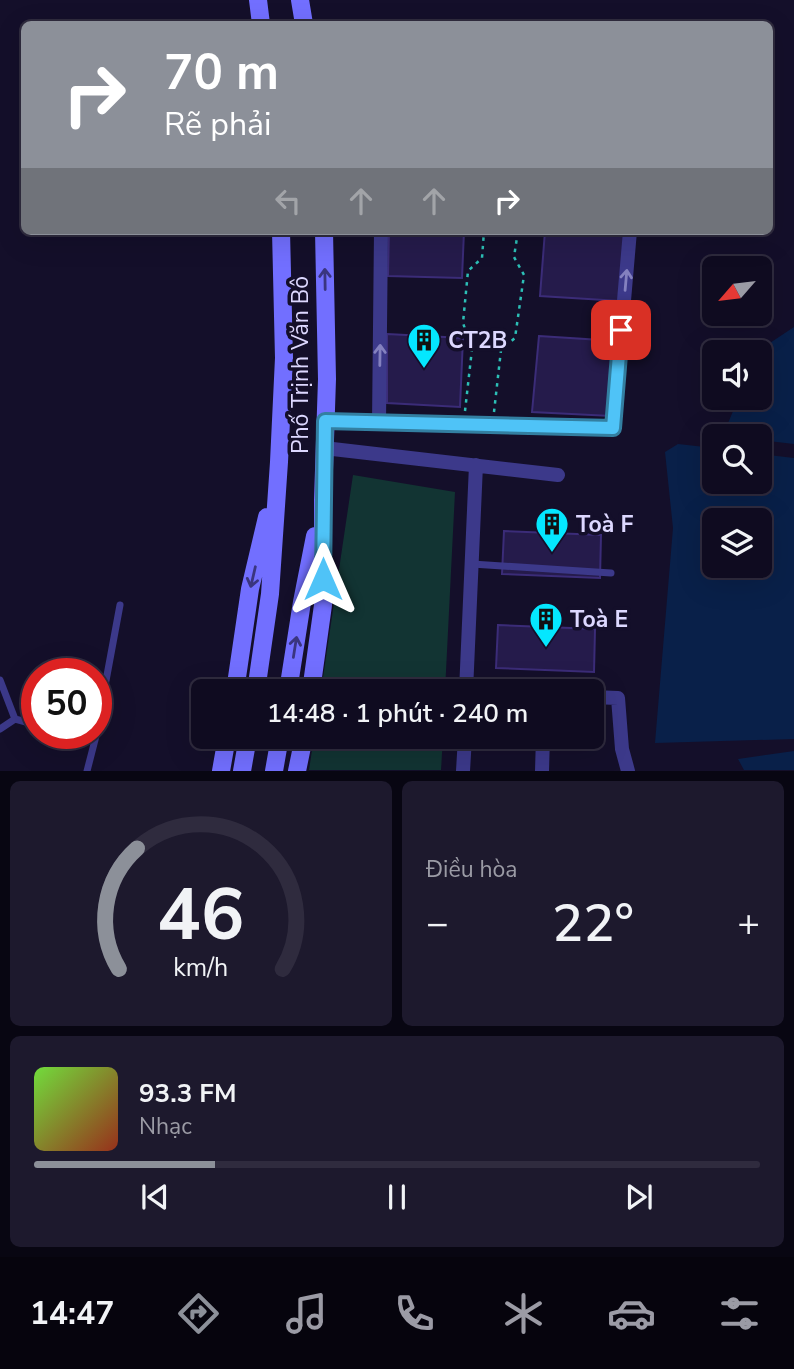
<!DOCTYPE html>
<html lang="vi">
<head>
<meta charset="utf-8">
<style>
  body { margin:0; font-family:"Nunito Sans",sans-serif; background:#1d192d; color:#f1f3f6; height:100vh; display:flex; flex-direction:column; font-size:26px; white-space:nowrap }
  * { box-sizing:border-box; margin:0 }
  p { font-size:23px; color:#9b9ba5 }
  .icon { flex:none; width:38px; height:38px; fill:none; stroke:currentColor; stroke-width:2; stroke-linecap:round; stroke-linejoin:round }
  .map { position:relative; height:771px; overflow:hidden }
  .drawer { display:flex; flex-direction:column; gap:10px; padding:10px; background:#080612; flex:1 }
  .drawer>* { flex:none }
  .top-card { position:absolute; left:21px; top:21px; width:752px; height:214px; border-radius:10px; box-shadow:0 7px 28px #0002,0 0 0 2px #2f2b3e; background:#8c9099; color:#fff; overflow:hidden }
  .needle { width:46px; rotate:242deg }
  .fabs { position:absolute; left:702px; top:256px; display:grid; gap:14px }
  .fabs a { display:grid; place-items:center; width:70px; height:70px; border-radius:10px; background:#0f0b20; box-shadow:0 7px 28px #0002,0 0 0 2px #2f2b3e; font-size:35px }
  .speed { position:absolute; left:21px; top:658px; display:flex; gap:14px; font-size:35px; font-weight:700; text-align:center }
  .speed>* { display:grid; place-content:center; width:91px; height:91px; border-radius:50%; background:#0f0b20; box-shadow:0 7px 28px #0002,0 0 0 2px #2f2b3e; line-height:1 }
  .speed .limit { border:10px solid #d22; background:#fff; color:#111 }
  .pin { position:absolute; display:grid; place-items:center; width:60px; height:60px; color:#fff; margin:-30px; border-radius:14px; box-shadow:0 4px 10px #0006 }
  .me { position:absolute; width:77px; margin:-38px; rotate:0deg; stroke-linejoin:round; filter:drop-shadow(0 0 5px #0008) }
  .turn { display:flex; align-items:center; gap:24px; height:147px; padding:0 28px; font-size:32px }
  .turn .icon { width:91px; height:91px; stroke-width:2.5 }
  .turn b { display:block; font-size:49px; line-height:60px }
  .lanes { display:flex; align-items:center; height:66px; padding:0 28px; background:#0003; justify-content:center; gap:35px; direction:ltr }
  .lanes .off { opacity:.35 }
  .big { font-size:52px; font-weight:600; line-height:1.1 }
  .drawer .widget { flex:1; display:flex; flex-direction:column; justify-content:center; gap:10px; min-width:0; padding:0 24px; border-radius:10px; background:#1d192d }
  .drawer .dial { align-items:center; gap:0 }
  .dial svg { height:182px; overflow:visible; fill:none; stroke:#2f2b3e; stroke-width:7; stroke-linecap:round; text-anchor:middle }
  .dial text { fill:#f1f3f6; stroke:none }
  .song { display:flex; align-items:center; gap:21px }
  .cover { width:84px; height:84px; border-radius:10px; background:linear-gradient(135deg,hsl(100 70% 55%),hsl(10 70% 35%)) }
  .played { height:7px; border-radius:4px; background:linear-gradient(90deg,#8c9099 25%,#2f2b3e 25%) }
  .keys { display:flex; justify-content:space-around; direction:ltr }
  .heat { display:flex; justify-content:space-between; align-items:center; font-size:38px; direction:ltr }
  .drawer .tiles { flex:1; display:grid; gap:10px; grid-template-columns:1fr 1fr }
  .widget:last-child { grid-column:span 2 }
  .trip { position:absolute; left:191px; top:679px; width:413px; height:70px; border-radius:10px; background:#0f0b20; box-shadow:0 7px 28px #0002,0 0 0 2px #2f2b3e; font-weight:600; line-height:70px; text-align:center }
  .tabs { display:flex; height:112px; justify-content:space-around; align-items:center; background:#06040d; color:#9b9ba5 }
  .tabs .icon { width:49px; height:49px }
  .tabs .on { color:#8c9099 }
  .tabs b { font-size:32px; color:#f1f3f6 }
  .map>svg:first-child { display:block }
  .green { fill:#123433 }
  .water { fill:#092049; fill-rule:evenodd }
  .building { fill:#251b4b; stroke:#3b2c78; stroke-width:2 }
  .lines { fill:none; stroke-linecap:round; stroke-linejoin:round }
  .path { stroke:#2cbfb6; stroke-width:2.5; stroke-dasharray:3.5 5; stroke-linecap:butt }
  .service { stroke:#3c398a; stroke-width:7 }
  .minor { stroke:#3c398a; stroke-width:14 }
  .secondary { stroke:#726fff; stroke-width:18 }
  .oneway { stroke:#3a357f }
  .oneway2 { stroke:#8481bf }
  .route-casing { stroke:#337fa1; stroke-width:18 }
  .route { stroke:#4fc3f7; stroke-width:12 }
  .labels { text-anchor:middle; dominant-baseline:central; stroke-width:7; stroke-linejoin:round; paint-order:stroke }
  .poi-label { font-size:23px; font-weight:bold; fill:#ddd8ff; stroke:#140f2a; text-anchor:start }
  .street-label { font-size:23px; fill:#ddd8ff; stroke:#140f2a }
</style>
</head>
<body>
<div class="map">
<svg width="794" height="771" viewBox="0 0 794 771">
  <rect width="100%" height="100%" fill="#140f2a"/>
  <path class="green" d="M353,475L455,492L445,691H321Z
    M314,737H443L441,770H309Z"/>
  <path class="water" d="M794,327V444L760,440V436L723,435L739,397H760L758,351Z
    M678,444L714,448V481H760V454L794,458V739L655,743L673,528L665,452ZM714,520H760V565H714Z
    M794,751V770H744L738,759Z"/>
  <path class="building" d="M389,231H464L462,278L388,276Z
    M545,231H625L620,301L540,296Z
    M387,334L463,338L460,407L387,403Z
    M539,336L616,341L611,416L532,412Z
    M504,531L601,535L600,578L502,574Z
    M498,625L595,629L594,672L496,668Z"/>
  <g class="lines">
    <path class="path" d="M465,411L472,349L463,323L468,271L482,258L484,231
      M494,412L501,350L515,338L524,275L514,257L518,231"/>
    <path class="service" d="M472,564L611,573
      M0,680L15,719L37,725
      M0,729L15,719
      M70,733L95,740L87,771
      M95,740L120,605"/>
    <path class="minor" d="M325,421L613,428L630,231
      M379,423L381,231
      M324,448L558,475
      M466,691L476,465
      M592,697L618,698L622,749L628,771
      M463,771L465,737
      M542,771L543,737"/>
    <path class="secondary" d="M258,0L261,24
      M300,0L304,24
      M235,691L250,589L267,517
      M256,691L270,594L279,462L284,358L281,231
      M288,691L302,602L315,536
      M311,691L323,605V500L327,379L324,231
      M221,771L227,737
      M242,771L248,737
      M274,771L280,737
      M297,771L304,737"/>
  </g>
  <defs><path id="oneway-shaft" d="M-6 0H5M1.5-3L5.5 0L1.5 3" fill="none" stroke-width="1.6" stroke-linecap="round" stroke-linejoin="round" transform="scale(1.75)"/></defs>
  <g class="oneway">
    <use href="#oneway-shaft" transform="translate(325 279) rotate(-91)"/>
    <use href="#oneway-shaft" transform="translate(253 577) rotate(103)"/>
    <use href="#oneway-shaft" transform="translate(295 647) rotate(-81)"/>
  </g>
  <g class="oneway2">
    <use href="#oneway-shaft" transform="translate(626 280) rotate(-85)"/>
    <use href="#oneway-shaft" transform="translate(380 355) rotate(-89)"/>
  </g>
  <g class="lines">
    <defs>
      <path id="route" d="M323,579L325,421L613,428L621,330"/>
    </defs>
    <use href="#route" class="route-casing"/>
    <use href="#route" class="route"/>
  </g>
  <defs>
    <symbol id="building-pin" viewBox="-11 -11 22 30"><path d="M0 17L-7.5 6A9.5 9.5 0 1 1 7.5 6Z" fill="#04e7ff" stroke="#140f2a"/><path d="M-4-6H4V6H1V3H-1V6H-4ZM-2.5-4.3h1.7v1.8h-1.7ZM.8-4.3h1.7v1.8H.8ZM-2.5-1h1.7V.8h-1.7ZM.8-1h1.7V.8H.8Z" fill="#111"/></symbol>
  </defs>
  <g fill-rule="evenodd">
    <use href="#building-pin" x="405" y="321" width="38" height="52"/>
    <use href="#building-pin" x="533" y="505" width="38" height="52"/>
    <use href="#building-pin" x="527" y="600" width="38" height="52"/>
  </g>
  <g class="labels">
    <g class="poi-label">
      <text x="448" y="340">CT2B</text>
      <text x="576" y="524">Toà F</text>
      <text x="570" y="619">Toà E</text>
    </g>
    <g class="street-label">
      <text transform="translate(300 365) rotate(-90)">Phố Trịnh Văn Bô</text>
    </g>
  </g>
</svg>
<div class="fabs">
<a><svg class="needle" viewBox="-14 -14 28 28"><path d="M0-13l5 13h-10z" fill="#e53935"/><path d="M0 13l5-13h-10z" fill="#9b9ba5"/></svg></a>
<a><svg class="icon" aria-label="sound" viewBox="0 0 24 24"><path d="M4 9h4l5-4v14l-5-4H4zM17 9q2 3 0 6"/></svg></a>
<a><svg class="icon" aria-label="search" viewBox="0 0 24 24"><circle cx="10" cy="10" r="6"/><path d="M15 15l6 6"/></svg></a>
<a><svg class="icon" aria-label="layers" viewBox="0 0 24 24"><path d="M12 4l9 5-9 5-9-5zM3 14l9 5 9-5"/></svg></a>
</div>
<div class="speed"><div class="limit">50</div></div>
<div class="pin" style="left:621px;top:330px;background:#d93025"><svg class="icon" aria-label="arrive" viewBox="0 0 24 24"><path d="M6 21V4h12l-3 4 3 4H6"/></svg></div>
<svg class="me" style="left:323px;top:579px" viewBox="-20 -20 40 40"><path d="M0-17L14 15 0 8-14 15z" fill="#4fc3f7" stroke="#fff" stroke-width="4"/></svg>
<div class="trip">14:48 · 1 phút · 240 m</div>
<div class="top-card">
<div class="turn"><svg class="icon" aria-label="right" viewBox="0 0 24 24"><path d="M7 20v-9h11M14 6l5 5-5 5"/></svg><div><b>70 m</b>Rẽ phải</div></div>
<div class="lanes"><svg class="icon off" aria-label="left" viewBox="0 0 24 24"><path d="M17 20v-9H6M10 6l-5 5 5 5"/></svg><svg class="icon off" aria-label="ahead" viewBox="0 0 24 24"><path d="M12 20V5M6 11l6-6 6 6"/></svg><svg class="icon off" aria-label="ahead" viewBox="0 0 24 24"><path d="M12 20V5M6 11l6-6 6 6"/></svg><svg class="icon" aria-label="right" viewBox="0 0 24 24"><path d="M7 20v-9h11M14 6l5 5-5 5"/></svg></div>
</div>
</div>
<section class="drawer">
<div class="tiles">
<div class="widget dial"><svg viewBox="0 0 100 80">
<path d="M14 69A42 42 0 1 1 86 69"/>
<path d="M14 69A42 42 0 0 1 22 16" stroke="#8c9099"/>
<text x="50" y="56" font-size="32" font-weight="700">46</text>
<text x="50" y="72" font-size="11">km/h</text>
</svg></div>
<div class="widget"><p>Điều hòa</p>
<div class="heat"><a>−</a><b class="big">22°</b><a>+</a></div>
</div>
<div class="widget">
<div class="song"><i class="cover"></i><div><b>93.3 FM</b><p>Nhạc</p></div></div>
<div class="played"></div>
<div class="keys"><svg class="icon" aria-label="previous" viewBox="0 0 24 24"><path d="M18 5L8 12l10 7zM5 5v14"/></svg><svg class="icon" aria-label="pause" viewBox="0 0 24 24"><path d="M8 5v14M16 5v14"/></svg><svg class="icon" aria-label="next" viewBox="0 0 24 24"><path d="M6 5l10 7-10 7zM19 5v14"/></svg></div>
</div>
</div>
</section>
<nav class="tabs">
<b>14:47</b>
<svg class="icon on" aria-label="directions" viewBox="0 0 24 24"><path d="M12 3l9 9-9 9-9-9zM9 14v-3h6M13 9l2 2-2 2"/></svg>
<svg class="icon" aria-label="music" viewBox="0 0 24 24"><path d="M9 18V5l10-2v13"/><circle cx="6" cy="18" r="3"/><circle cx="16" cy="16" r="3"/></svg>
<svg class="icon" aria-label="phone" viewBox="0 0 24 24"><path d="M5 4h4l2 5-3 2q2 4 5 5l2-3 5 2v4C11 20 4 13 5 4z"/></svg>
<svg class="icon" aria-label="climate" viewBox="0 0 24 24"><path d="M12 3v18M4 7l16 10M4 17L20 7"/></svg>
<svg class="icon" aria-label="car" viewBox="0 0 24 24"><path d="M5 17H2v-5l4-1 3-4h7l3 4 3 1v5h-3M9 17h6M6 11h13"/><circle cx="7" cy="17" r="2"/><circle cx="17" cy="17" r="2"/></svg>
<svg class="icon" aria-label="filters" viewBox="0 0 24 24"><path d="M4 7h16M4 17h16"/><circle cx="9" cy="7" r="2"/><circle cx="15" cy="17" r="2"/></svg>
</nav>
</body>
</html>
